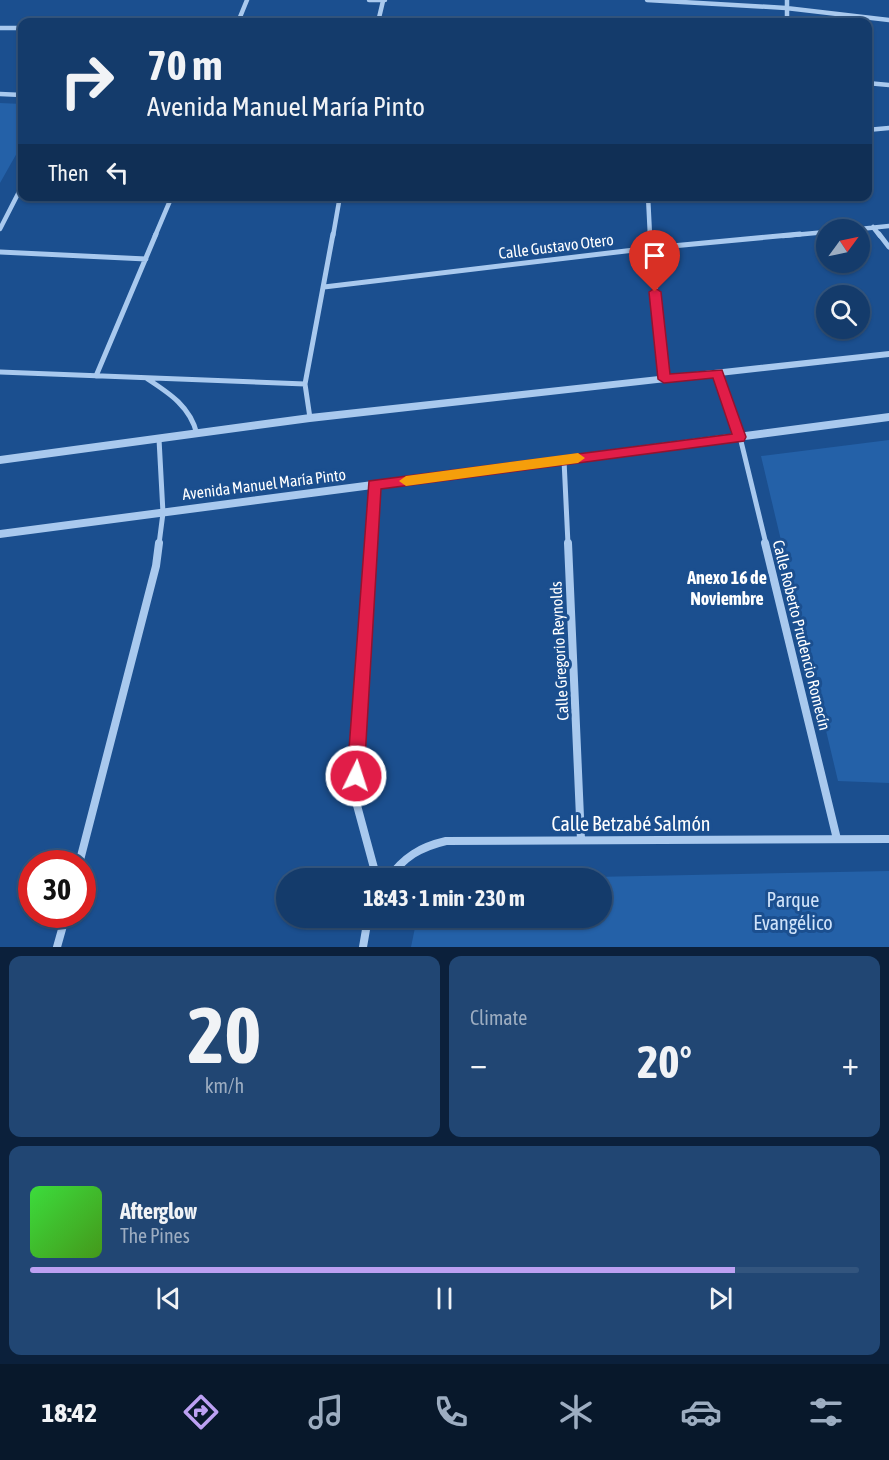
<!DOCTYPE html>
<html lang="en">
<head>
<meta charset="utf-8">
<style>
  body { margin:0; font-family:"Asap Condensed",sans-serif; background:#214673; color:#f1f3f6; height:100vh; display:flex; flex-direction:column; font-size:22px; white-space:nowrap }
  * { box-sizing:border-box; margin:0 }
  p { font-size:20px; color:#9dadc1 }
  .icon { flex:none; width:33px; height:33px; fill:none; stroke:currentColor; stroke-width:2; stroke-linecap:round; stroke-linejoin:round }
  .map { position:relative; height:947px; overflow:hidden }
  .details { display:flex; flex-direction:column; gap:9px; padding:9px; background:#0b203b; flex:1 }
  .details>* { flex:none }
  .banner { position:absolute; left:18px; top:18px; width:854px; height:183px; border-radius:12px; box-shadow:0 2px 4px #0004,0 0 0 2px #33557e; background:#143b6b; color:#f1f3f6; overflow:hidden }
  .needle { width:39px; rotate:57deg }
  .buttons { position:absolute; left:816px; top:219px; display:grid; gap:12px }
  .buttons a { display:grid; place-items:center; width:54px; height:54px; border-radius:50%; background:#143b6b; box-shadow:0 2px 4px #0004,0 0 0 2px #33557e; font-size:30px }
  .speed { position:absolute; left:18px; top:850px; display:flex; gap:12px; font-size:30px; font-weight:700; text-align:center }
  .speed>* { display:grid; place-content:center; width:78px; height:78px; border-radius:50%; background:#143b6b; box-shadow:0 2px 4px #0004,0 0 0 2px #33557e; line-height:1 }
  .speed .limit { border:9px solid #d22; background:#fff; color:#111 }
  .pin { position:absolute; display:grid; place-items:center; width:51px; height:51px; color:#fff; margin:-62px -26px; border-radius:50% 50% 50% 0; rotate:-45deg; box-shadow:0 0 6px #0007 }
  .pin .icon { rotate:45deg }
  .me { position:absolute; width:66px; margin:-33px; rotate:4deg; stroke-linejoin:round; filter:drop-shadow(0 0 4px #0008) }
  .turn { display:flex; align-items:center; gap:21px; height:126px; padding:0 30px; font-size:27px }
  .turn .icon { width:78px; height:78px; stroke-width:2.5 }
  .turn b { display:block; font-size:42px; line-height:51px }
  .then { display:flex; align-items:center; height:57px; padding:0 30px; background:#0003; gap:12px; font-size:22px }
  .big { font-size:45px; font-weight:700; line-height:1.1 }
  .details .card { flex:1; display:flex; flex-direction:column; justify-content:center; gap:9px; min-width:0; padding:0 21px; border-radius:12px; background:#214673 }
  .details .dial { align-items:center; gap:0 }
  .dial b { font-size:78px; line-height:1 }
  .song { display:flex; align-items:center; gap:18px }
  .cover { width:72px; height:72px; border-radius:9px; background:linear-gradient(135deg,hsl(120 70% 55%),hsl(100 70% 35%)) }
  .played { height:6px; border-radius:3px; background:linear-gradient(90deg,#bca0f2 85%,#33557e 85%) }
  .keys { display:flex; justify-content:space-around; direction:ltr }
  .heat { display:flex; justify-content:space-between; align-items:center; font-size:33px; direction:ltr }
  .details .tiles { flex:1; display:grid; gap:9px; grid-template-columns:1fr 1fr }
  .card:last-child { grid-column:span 2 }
  .trip { position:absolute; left:276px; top:868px; width:336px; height:60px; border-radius:30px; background:#143b6b; box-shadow:0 2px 4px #0004,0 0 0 2px #33557e; font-weight:700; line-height:60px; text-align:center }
  .menu { display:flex; height:96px; justify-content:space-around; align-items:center; background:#08182b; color:#9dadc1 }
  .menu .icon { width:42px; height:42px }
  .menu .current { color:#bca0f2 }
  .menu b { font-size:27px; color:#f1f3f6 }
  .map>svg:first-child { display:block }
  .green { fill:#2461a8 }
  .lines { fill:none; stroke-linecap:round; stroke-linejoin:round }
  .minor-far2 { stroke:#a9c9ee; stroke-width:4.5 }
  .minor-far1 { stroke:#a9c9ee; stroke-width:5 }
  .minor { stroke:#a9c9ee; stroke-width:8 }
  .tertiary { fill:#a9c9ee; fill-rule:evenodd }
  .route { fill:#e11d48; stroke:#92132f; stroke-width:1.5 }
  .slow { fill:#f59e0b }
  .labels { text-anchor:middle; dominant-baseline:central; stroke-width:6; stroke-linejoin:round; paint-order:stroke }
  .street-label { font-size:16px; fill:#fff; stroke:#1b4f8f }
  .neighbourhood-label { font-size:18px; font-weight:bold; fill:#fff; stroke:#1b4f8f }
  .near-street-label { font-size:20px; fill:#fff; stroke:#1b4f8f }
  .near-park-label { font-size:20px; fill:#cfe3fa; stroke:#1b4f8f }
</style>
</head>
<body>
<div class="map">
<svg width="889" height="947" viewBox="0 0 889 947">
  <rect width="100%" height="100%" fill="#1b4f8f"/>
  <path class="green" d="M0,103L22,104V144L0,183Z
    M889,440V783L838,781L761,456Z
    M889,871V947H411L417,918H602V879H490Z"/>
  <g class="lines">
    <path class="minor-far2" d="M369,0H385
      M647,0L786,8L889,20
      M787,0V22
      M238,22L247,0
      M378,22L383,1
      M0,28H22
      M867,83L889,85
      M0,94L22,95
      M867,130L889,128
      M648,196L650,236
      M873,227L880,236
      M0,229L22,186
      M850,230L889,226
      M155,236L172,196
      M333,236L340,196
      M783,236L826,232"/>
    <path class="minor-far1" d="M650,234L664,379
      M879,234L889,247
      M0,252L146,259
      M324,287L651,248L800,234
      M0,372L305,384
      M717,373L740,437L766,544
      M96,376L156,234
      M146,378C169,393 190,406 197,434
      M310,418L305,384L333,234
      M564,460L568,544
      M159,544L163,513L159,439
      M370,544L374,485"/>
    <path class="minor" d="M371,543L355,798L377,879
      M568,543L581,840
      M765,543L837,839
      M79,864L156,566L159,543
      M388,879C404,857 420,847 446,841L889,839
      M57,947L66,915
      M363,947L368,918"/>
    <path class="tertiary" d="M889,351V357L310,422L0,464V456L310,414Z
      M889,413V421L0,538V530Z"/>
  </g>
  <path class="route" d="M655,288L661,292L670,374L722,370L746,437L744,441L381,489L364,776L362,781L356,783L350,781L347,776L369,481L732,434L713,378L664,383L658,379L649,292Z"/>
  <path class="slow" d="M578,453L585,458L578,463L406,486L399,481L406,476Z"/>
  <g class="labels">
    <g class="street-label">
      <text transform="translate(556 246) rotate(-7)">Calle Gustavo Otero</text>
      <text transform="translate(264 484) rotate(-7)">Avenida Manuel María Pinto</text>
      <text transform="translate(802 635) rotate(76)">Calle Roberto Prudencio Romecín</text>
      <text transform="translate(559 651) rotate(-93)">Calle Gregorio Reynolds</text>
    </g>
    <g class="neighbourhood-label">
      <text x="727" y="577">Anexo 16 de<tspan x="727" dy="21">Noviembre</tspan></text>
    </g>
    <g class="near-street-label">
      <text x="631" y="823">Calle Betzabé Salmón</text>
    </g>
    <g class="near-park-label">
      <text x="793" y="899">Parque<tspan x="793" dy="23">Evangélico</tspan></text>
    </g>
  </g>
</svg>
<div class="buttons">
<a><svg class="needle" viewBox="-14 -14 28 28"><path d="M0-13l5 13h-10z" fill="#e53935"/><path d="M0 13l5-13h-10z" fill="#9dadc1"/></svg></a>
<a><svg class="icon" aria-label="search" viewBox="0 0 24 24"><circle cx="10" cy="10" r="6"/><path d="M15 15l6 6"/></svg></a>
</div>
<div class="speed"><div class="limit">30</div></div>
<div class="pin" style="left:655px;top:292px;background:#d93025"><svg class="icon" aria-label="arrive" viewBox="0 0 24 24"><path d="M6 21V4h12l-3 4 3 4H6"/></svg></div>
<svg class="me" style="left:356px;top:776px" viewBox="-20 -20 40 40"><circle r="17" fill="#e11d48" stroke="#fff" stroke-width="3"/><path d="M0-11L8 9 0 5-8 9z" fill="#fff"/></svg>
<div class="trip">18:43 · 1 min · 230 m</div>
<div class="banner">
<div class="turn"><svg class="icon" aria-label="right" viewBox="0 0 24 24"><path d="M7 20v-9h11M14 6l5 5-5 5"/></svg><div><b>70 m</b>Avenida Manuel María Pinto</div></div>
<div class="then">Then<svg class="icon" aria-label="left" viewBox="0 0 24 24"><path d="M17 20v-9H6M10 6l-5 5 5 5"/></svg></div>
</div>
</div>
<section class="details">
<div class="tiles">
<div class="card dial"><b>20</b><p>km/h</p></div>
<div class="card"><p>Climate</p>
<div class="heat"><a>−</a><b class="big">20°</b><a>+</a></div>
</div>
<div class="card">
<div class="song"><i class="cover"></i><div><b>Afterglow</b><p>The Pines</p></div></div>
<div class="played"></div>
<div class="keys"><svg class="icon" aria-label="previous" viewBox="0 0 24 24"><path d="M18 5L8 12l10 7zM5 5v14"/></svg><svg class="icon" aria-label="pause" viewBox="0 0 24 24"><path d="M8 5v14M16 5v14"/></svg><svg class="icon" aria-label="next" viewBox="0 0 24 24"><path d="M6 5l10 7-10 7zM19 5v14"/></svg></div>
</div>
</div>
</section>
<nav class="menu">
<b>18:42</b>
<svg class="icon current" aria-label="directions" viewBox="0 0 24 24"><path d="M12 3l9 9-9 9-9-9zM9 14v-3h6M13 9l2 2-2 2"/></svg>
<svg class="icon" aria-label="music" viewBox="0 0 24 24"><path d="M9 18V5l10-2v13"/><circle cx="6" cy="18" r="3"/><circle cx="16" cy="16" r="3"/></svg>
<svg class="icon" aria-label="phone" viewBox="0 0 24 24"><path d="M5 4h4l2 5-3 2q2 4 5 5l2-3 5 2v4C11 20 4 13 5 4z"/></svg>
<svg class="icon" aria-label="climate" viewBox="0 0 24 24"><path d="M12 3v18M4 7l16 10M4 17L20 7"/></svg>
<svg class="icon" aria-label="car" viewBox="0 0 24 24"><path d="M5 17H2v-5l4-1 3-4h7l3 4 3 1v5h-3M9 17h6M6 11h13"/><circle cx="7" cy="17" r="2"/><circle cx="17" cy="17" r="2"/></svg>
<svg class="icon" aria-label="filters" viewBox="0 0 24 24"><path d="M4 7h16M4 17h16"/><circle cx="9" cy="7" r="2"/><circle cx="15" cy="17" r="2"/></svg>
</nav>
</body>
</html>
